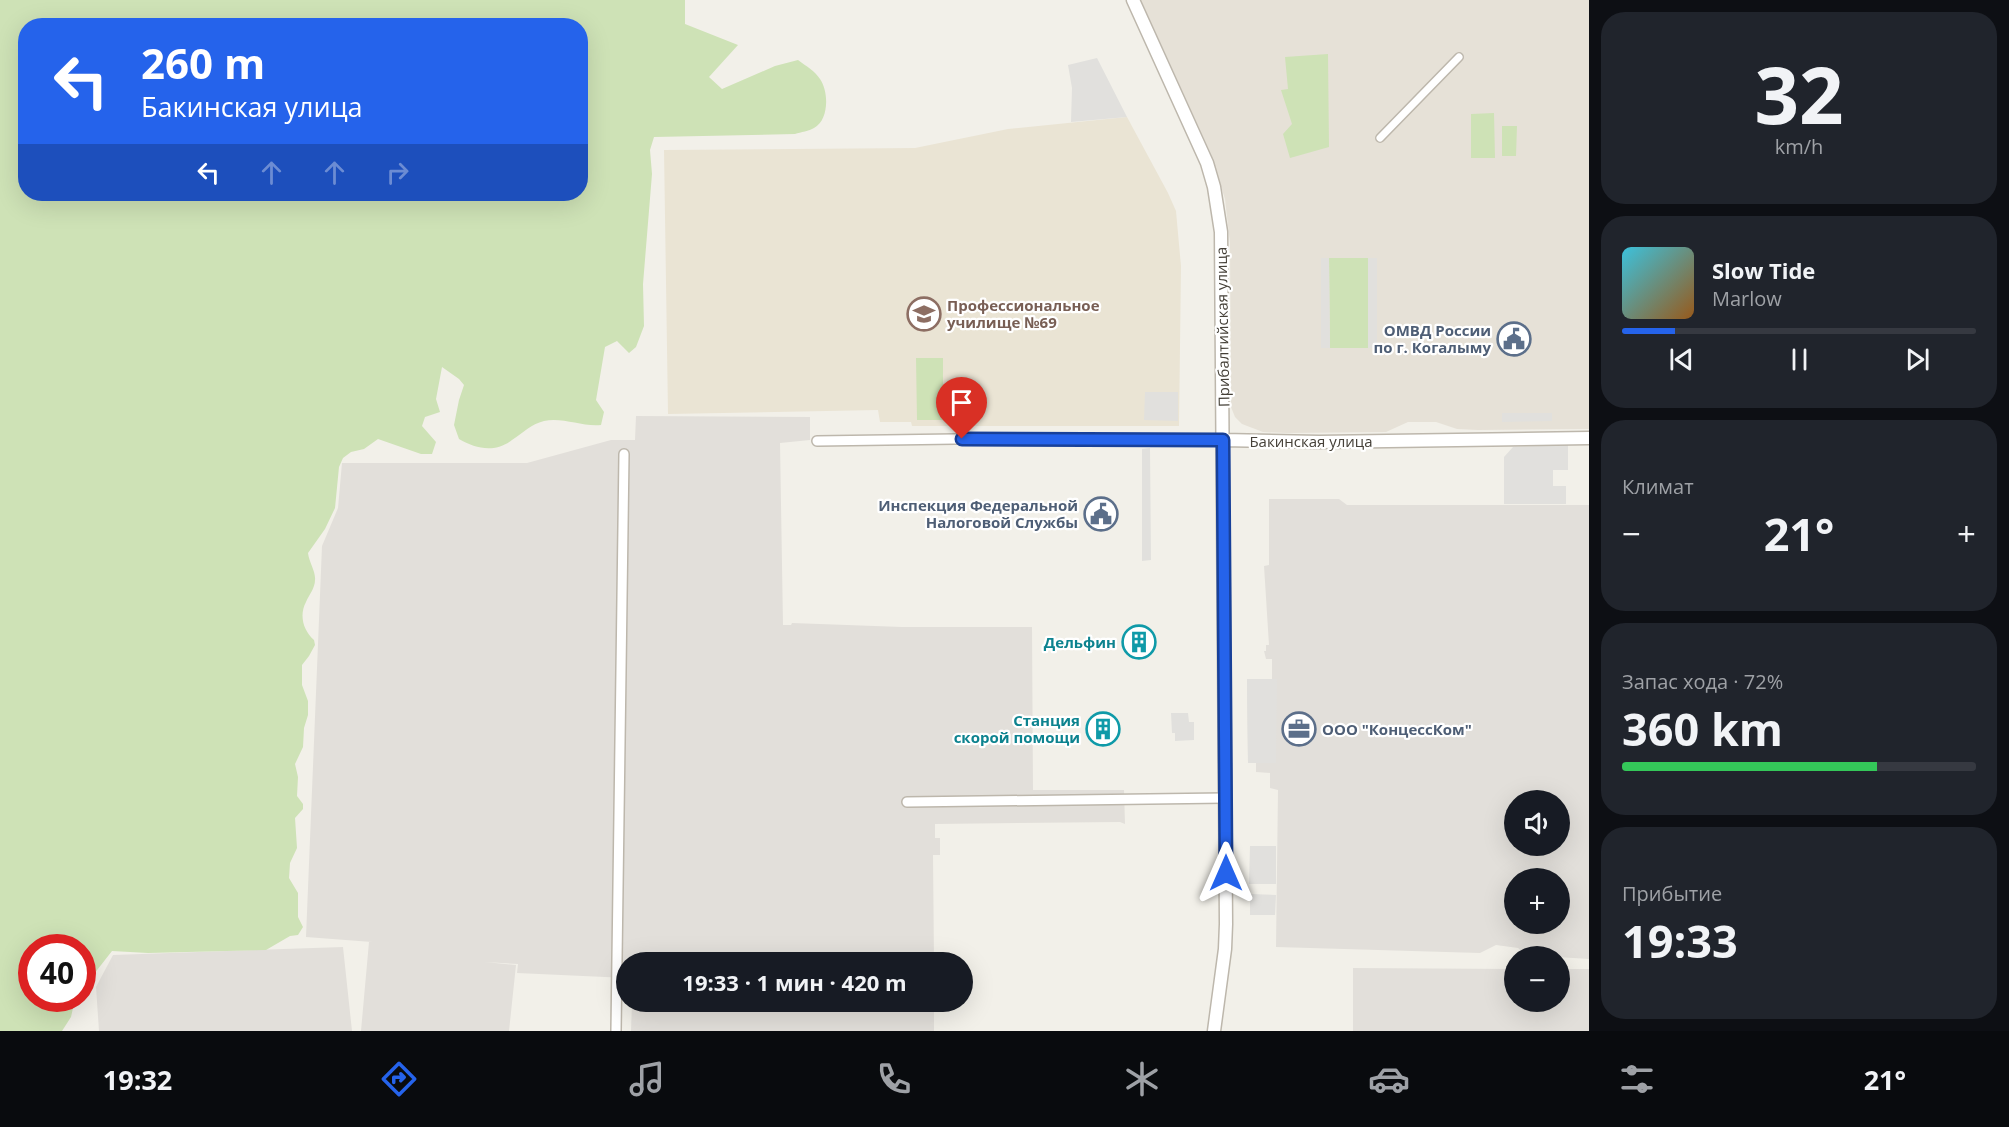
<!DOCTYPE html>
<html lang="ru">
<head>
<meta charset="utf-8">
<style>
  body { margin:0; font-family:"Open Sans",sans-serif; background:#20242c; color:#f1f3f6; height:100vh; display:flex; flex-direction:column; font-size:22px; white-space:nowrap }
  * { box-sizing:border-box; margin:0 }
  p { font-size:20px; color:#9ea1a6 }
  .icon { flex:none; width:33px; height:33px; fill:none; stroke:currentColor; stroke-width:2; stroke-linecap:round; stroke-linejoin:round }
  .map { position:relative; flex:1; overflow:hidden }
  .drawer { display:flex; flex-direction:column; gap:12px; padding:12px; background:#0d0f14; width:420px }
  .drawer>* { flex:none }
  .banner { position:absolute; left:18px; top:18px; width:570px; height:183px; border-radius:24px; box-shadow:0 6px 24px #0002; background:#2563eb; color:#fff; overflow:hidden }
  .controls { position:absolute; left:1504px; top:790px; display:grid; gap:12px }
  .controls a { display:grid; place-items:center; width:66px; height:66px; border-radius:50%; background:#171b24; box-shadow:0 6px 24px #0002; font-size:30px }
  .speed { position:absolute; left:18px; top:934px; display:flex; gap:12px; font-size:30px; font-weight:700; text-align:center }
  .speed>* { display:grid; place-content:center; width:78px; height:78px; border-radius:50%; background:#171b24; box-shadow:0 6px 24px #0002; line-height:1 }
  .speed .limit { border:9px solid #d22; background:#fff; color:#111 }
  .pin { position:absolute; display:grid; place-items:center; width:51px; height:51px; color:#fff; margin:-62px -26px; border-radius:50% 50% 50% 0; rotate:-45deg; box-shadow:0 0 6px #0007 }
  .pin .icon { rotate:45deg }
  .me { position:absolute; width:66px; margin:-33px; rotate:0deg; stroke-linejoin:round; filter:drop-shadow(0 0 4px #0008) }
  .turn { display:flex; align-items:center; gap:21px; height:126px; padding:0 24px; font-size:27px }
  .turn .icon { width:78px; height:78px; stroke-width:2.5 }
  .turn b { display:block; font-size:42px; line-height:51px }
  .lanes { display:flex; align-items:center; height:57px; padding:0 24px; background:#0003; justify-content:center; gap:30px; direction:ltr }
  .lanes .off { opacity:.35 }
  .big { font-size:45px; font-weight:700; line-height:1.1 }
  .drawer .widget { flex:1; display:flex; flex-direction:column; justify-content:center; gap:9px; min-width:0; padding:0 21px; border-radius:24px; background:#20242c }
  .drawer .dial { align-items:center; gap:0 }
  .dial b { font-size:78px; line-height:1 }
  .song { display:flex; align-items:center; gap:18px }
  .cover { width:72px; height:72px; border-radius:9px; background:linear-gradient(135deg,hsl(190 70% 55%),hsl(30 70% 35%)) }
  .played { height:6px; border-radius:3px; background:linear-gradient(90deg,#2563eb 15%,#363941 15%) }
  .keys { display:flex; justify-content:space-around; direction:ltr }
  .heat { display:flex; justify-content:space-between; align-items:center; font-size:33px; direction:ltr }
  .charge { height:9px; border-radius:4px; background:linear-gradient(90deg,#34c759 72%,#363941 0) }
  .trip { position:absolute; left:616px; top:952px; width:357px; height:60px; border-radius:30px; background:#171b24; box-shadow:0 6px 24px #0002; font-weight:700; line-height:60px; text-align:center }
  .tab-bar { display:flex; height:96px; justify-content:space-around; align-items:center; background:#090b0e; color:#9ea1a6 }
  .tab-bar .icon { width:42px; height:42px }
  .tab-bar .current { color:#2563eb }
  .tab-bar b { font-size:27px; color:#f1f3f6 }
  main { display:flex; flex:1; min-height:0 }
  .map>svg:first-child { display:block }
  .residential { fill:#e6e1d7 }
  .industrial { fill:#e2dfda; fill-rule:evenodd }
  .education { fill:#eae4d4 }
  .green { fill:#cee2b6; fill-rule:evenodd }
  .parking { fill:#e1e0dd }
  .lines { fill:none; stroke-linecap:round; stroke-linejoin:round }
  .pedestrian-casing { stroke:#bdb7ac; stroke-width:10 }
  .minor-casing { stroke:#bdb7ac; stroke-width:12 }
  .tertiary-casing { stroke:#bdb7ac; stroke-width:15 }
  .pedestrian { stroke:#fff; stroke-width:7 }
  .minor { stroke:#fff; stroke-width:9 }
  .tertiary { stroke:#fff; stroke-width:12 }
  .route-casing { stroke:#184099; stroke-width:15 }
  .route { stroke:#2563eb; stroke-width:10 }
  .labels { text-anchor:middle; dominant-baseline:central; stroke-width:4.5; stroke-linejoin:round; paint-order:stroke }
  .education-label { font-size:15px; font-weight:bold; fill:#785e54; stroke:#fff; text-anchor:start }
  .street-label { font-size:15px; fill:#454038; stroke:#fff }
  .service-label { font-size:15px; font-weight:bold; fill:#4e5e75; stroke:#fff; text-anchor:end }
  .culture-label { font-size:15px; font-weight:bold; fill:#0d838f; stroke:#fff; text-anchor:end }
</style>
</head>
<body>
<main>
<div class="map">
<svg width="1589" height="1031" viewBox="0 0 1589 1031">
  <rect width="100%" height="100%" fill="#f2f0e9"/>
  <path class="residential" d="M1141,0H1589V429L1478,430L1457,429L1436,422H1408L1386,432L1287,433L1263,432L1242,424L1235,417L1231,407L1230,243L1225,199L1211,154Z"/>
  <path class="industrial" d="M636,416L810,417V440L780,443L783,625H791L792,623L902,627H1032L1033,790H1124L1125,824L1120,822L935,824V838H940V855H933L934,963H627V978L517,973L518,964L485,962L516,965L509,1031H361L369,942H372L306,937L322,546L338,508L342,463H527L611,440H635Z
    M1269,499H1339L1347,505H1589V959L1526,955L1518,948L1496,945L1480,953L1276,947L1278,790L1270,788V773L1256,772V763H1248L1247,679H1272V659H1266L1264,651H1266V645H1269L1264,566L1269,565ZM1515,801H1560V846H1515ZM1515,879H1560V924H1515Z
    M343,947L352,1031H99L96,987L113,955Z
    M1353,968L1515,969V1002H1560V969H1589V1031H1353Z
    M632,1002H934V1031H631Z"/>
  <path class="education" d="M1127,117L1168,193L1176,211L1181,266L1179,426H912L911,422H880L878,410L668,414L664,150L915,148L1008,129Z"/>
  <path class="green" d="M0,0H685V24L738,45L709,77L722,89L775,66L798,60C806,66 815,71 820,79C829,92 829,120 814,128C809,131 801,132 795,134L654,137L650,150L652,174L643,284L644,326L636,347L629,353L617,341L605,347L596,400L604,412L601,425C582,427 563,417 544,421C531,424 523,433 512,440C495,453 476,449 459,439L454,425L459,400L464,385L459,379L442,367L436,399L440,412L425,417L422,426L436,442L432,454H421L378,439L364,449L351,452L343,458L339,467L335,508L325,529L308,553C309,562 316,572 315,580C315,588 309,595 306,602C299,615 303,630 314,640L315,645L309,656L302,665V685L308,701V715L304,728L303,747L295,764L298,777L297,796L303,804V809L295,818L297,848L290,863L289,878L298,893V917L303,927L298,935L290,936L266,950L148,953L112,951L83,988L82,948H32V999H75L71,1017L62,1031H0ZM26,26H580V194H26Z
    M1328,54L1329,147L1290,158L1283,134L1292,124L1281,90L1288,89L1285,57Z
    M1494,113L1495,158H1471V114Z
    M1502,126H1517L1516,156H1502Z
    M1329,258H1368V348H1330Z
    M916,358H943V420H917Z"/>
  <path class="parking" d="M1097,58L1127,117L1071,122L1072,88L1068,65Z
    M1321,258H1329L1330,348H1321Z
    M1368,258H1377V348H1368Z
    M1145,392H1178V421L1144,420Z
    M1502,413H1552V421L1502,422Z
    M1568,445V470H1553V486H1566V504H1504V457L1513,447Z
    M1150,448L1151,560L1142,561V449Z
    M1247,679H1277L1276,763H1248Z
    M1171,713H1188L1189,722H1194V740L1175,741V733H1172Z
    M1250,846H1276V884H1249Z
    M1250,894L1276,895L1275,915H1250Z"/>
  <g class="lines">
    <defs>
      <path id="pedestrian" d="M1380,138L1459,57"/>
      <path id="minor" d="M817,441L955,439L1223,440
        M907,802L1225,798
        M616,1031L624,454"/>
      <path id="tertiary" d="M1133,0L1207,163L1214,187L1221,232L1226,924L1225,949L1214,1031
        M1223,440L1319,442L1589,438"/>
    </defs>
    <use href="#pedestrian" class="pedestrian-casing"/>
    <use href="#minor" class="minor-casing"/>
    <use href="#tertiary" class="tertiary-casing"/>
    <use href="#pedestrian" class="pedestrian"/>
    <use href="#minor" class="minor"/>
    <use href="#tertiary" class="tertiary"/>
  </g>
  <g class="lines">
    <defs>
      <path id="route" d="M962,439L1223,440L1226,873"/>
    </defs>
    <use href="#route" class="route-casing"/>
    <use href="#route" class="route"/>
  </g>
  <defs>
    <symbol id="university-ring" viewBox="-11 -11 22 22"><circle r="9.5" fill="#fff" stroke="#8d6e63" stroke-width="1.5"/><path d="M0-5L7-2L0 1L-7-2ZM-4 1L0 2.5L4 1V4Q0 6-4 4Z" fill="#8d6e63"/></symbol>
    <symbol id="civic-ring" viewBox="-11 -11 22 22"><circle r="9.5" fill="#fff" stroke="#5c6f8a" stroke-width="1.5"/><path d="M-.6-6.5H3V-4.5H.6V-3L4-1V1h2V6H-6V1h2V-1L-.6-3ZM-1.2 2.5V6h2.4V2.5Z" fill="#5c6f8a"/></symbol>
    <symbol id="building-ring" viewBox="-11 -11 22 22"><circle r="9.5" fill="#fff" stroke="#0f9aa8" stroke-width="1.5"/><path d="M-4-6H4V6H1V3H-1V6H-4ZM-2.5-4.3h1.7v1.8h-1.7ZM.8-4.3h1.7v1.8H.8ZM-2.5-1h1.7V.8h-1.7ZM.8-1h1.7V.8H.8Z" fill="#0f9aa8"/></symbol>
    <symbol id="office-ring" viewBox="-11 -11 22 22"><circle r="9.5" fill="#fff" stroke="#5c6f8a" stroke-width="1.5"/><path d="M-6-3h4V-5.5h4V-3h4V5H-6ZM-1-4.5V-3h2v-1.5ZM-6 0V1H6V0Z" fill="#5c6f8a"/></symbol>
  </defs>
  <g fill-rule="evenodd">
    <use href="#university-ring" x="905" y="295" width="38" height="38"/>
    <use href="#civic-ring" x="1495" y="320" width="38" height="38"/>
    <use href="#civic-ring" x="1082" y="495" width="38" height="38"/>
    <use href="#building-ring" x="1120" y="623" width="38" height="38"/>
    <use href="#building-ring" x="1084" y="710" width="38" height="38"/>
    <use href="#office-ring" x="1280" y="710" width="38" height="38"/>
  </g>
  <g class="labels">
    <g class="education-label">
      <text x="947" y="305">Профессиональное<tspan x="947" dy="17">училище №69</tspan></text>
    </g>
    <g class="street-label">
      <text transform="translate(1222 327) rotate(-91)">Прибалтийская улица</text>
      <text x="1311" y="441">Бакинская улица</text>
    </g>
    <g class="service-label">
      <text x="1491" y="330">ОМВД России<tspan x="1491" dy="17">по г. Когалыму</tspan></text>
      <text x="1078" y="505">Инспекция Федеральной<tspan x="1078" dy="17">Налоговой Службы</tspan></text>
      <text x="1322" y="729" text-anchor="start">ООО "КонцессКом"</text>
    </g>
    <g class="culture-label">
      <text x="1116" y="642">Дельфин</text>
      <text x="1080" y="720">Станция<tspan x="1080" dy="17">скорой помощи</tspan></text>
    </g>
  </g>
</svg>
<div class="controls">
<a><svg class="icon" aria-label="sound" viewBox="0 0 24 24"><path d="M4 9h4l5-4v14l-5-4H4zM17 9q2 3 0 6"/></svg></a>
<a>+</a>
<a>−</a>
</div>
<div class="speed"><div class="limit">40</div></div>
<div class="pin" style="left:962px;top:439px;background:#d93025"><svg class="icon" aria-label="arrive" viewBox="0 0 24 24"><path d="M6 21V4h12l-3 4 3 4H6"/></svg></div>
<svg class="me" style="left:1226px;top:873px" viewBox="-20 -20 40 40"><path d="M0-17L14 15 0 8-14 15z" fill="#2563eb" stroke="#fff" stroke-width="4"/></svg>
<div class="trip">19:33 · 1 мин · 420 m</div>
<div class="banner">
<div class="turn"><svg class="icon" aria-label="left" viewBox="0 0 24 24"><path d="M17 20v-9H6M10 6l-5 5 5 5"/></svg><div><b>260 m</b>Бакинская улица</div></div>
<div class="lanes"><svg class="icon" aria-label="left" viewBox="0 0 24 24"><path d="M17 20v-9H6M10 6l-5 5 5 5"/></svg><svg class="icon off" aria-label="ahead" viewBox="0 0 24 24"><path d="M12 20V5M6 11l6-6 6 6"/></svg><svg class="icon off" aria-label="ahead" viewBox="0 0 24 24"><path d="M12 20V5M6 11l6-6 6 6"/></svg><svg class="icon off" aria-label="right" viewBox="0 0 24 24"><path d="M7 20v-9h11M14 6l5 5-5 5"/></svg></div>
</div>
</div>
<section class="drawer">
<div class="widget dial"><b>32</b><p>km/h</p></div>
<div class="widget">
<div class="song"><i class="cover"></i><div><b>Slow Tide</b><p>Marlow</p></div></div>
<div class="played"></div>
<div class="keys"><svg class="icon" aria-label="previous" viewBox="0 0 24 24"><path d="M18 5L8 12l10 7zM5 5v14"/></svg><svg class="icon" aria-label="pause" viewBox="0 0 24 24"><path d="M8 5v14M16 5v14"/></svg><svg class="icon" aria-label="next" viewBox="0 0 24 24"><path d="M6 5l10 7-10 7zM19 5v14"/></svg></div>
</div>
<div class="widget"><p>Климат</p>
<div class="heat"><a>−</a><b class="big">21°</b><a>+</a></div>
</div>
<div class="widget"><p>Запас хода · 72%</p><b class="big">360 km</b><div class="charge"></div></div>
<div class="widget"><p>Прибытие</p><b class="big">19:33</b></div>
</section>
</main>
<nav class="tab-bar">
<b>19:32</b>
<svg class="icon current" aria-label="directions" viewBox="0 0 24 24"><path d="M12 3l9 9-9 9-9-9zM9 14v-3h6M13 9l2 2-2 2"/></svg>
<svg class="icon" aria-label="music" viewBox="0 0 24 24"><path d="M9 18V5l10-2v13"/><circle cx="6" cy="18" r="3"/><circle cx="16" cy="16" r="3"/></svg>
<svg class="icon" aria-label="phone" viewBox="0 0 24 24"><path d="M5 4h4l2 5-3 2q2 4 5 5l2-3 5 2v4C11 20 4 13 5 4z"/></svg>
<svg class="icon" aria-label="climate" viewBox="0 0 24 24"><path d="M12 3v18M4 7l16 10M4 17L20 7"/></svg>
<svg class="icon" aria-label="car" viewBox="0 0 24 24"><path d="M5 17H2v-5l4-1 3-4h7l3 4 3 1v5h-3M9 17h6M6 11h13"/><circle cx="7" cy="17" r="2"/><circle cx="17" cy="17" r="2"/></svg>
<svg class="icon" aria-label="filters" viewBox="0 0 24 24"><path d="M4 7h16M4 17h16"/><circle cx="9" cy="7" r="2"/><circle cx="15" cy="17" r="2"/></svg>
<b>21°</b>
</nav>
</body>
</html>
